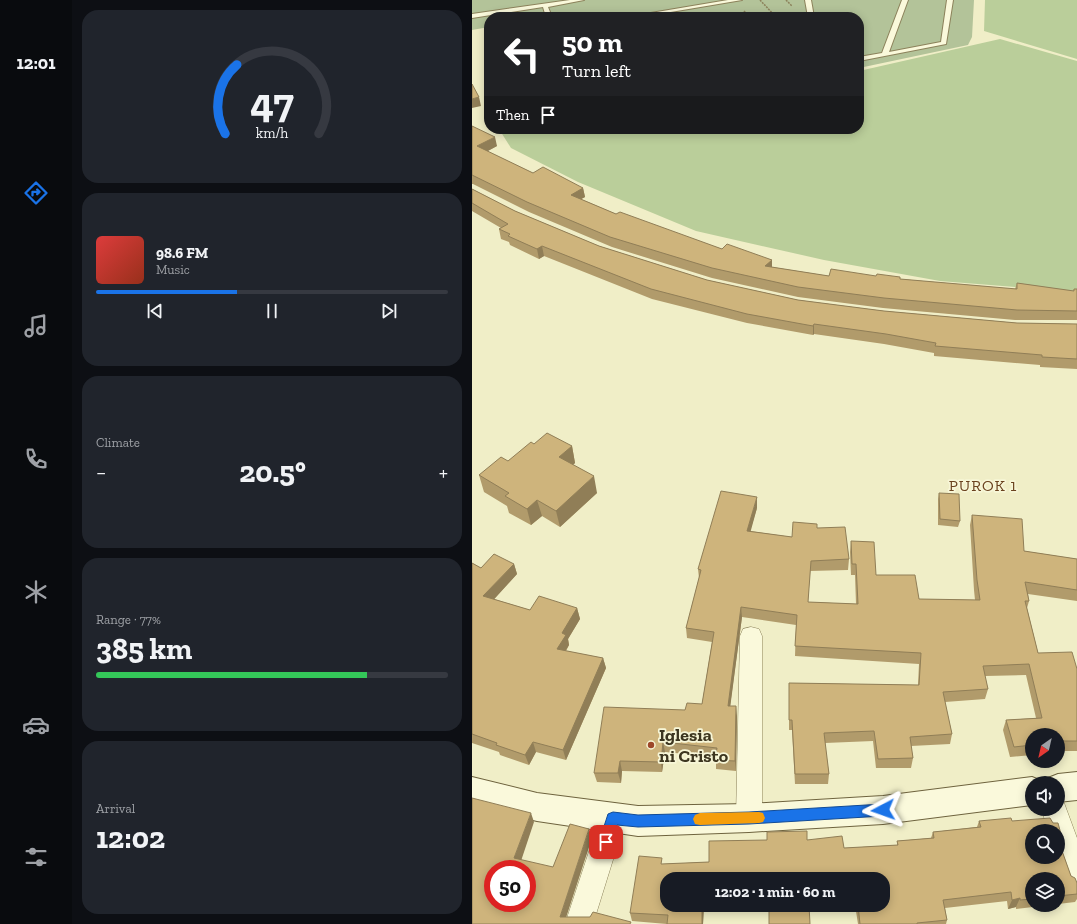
<!DOCTYPE html>
<html lang="en">
<head>
<meta charset="utf-8">
<style>
  body { margin:0; font-family:"Zilla Slab",serif; background:#20242c; color:#f1f3f6; height:100vh; display:flex; flex-direction:column; font-size:15px; white-space:nowrap }
  * { box-sizing:border-box; margin:0 }
  p { font-size:13px; color:#9ea1a6 }
  .icon { flex:none; width:22px; height:22px; fill:none; stroke:currentColor; stroke-width:2; stroke-linecap:round; stroke-linejoin:round }
  .map { position:relative; flex:1; overflow:hidden }
  .panel { display:flex; flex-direction:column; gap:10px; padding:10px; background:#0d0f14; width:400px }
  .panel>* { flex:none }
  .hud { position:absolute; left:12px; top:12px; width:380px; height:122px; border-radius:16px; box-shadow:0 2px 10px #0003; background:#202124; color:#fff; overflow:hidden }
  .needle { width:26px; rotate:214deg }
  .fabs { position:absolute; left:553px; top:728px; display:grid; gap:8px }
  .fabs a { display:grid; place-items:center; width:40px; height:40px; border-radius:50%; background:#171b24; box-shadow:0 2px 10px #0003; font-size:20px }
  .speed { position:absolute; left:12px; top:860px; display:flex; gap:8px; font-size:20px; font-weight:700; text-align:center }
  .speed>* { display:grid; place-content:center; width:52px; height:52px; border-radius:50%; background:#171b24; box-shadow:0 2px 10px #0003; line-height:1 }
  .speed .limit { border:6px solid #d22; background:#fff; color:#111 }
  .pin { position:absolute; display:grid; place-items:center; width:34px; height:34px; color:#fff; margin:-17px; border-radius:8px; box-shadow:0 2px 6px #0006 }
  .me { position:absolute; width:44px; margin:-22px; rotate:266deg; stroke-linejoin:round; filter:drop-shadow(0 0 3px #0008) }
  .turn { display:flex; align-items:center; gap:14px; height:84px; padding:0 12px; font-size:18px }
  .turn .icon { width:52px; height:52px; stroke-width:2.5 }
  .turn b { display:block; font-size:28px; line-height:34px }
  .then { display:flex; align-items:center; height:38px; padding:0 12px; background:#0003; gap:8px; font-size:15px }
  .big { font-size:30px; font-weight:700; line-height:1.1 }
  .panel .tile { flex:1; display:flex; flex-direction:column; justify-content:center; gap:6px; min-width:0; padding:0 14px; border-radius:16px; background:#20242c }
  .panel .dial { align-items:center; gap:0 }
  .dial svg { height:104px; overflow:visible; fill:none; stroke:#363941; stroke-width:7; stroke-linecap:round; text-anchor:middle }
  .dial text { fill:#f1f3f6; stroke:none }
  .song { display:flex; align-items:center; gap:12px }
  .cover { width:48px; height:48px; border-radius:6px; background:linear-gradient(135deg,hsl(0 70% 55%),hsl(10 70% 35%)) }
  .played { height:4px; border-radius:2px; background:linear-gradient(90deg,#1a73e8 40%,#363941 40%) }
  .keys { display:flex; justify-content:space-around; direction:ltr }
  .heat { display:flex; justify-content:space-between; align-items:center; font-size:22px; direction:ltr }
  .charge { height:6px; border-radius:3px; background:linear-gradient(90deg,#34c759 77%,#363941 0) }
  .trip { position:absolute; left:188px; top:872px; width:230px; height:40px; border-radius:16px; background:#171b24; box-shadow:0 2px 10px #0003; font-weight:700; line-height:40px; text-align:center }
  main { display:flex; flex:1; min-height:0 }
  .menu { display:flex; flex-direction:column; width:72px; justify-content:space-around; align-items:center; background:#090b0e; color:#9ea1a6 }
  .menu .icon { width:28px; height:28px }
  .menu .active { color:#1a73e8 }
  .menu b { font-size:18px; color:#f1f3f6 }
  .map>svg:first-child { display:block }
  .green { fill:#bace9a }
  .cemetery { fill:#b3c399 }
  .lines { fill:none; stroke-linecap:round; stroke-linejoin:round }
  .lane-casing { stroke:#8c825b; stroke-width:2 }
  .street-casing { stroke:#8c825b; stroke-width:1 }
  .secondary-casing { stroke:#6e633e; stroke-width:2 }
  .path { stroke:#8c825b; stroke-width:1.5; stroke-dasharray:2 1; stroke-linecap:butt }
  .lane { fill:#faf9db; fill-rule:evenodd }
  .street { fill:#faf9db; fill-rule:evenodd }
  .secondary { fill:#faf9db; fill-rule:evenodd }
  .wall { fill:#b19b6b }
  .shaded-wall { fill:#907e57 }
  .building { fill:#ceb47c; stroke:#907e57; fill-rule:evenodd }
  .route { fill:#1a73e8; stroke:#114b97 }
  .slow { fill:#f59e0b }
  .poi-dot { fill:#9d472a; stroke:#f7f6d7; stroke-width:1.5 }
  .labels { text-anchor:middle; dominant-baseline:central; stroke-width:3.5; stroke-linejoin:round; paint-order:stroke }
  .neighbourhood-label { font-size:16px; letter-spacing:1px; fill:#6a421e; stroke:#f7f6d7 }
  .near-poi-label { font-size:18px; font-weight:bold; fill:#3c351f; stroke:#f7f6d7; text-anchor:start }
</style>
</head>
<body>
<main>
<nav class="menu">
<b>12:01</b>
<svg class="icon active" aria-label="directions" viewBox="0 0 24 24"><path d="M12 3l9 9-9 9-9-9zM9 14v-3h6M13 9l2 2-2 2"/></svg>
<svg class="icon" aria-label="music" viewBox="0 0 24 24"><path d="M9 18V5l10-2v13"/><circle cx="6" cy="18" r="3"/><circle cx="16" cy="16" r="3"/></svg>
<svg class="icon" aria-label="phone" viewBox="0 0 24 24"><path d="M5 4h4l2 5-3 2q2 4 5 5l2-3 5 2v4C11 20 4 13 5 4z"/></svg>
<svg class="icon" aria-label="climate" viewBox="0 0 24 24"><path d="M12 3v18M4 7l16 10M4 17L20 7"/></svg>
<svg class="icon" aria-label="car" viewBox="0 0 24 24"><path d="M5 17H2v-5l4-1 3-4h7l3 4 3 1v5h-3M9 17h6M6 11h13"/><circle cx="7" cy="17" r="2"/><circle cx="17" cy="17" r="2"/></svg>
<svg class="icon" aria-label="filters" viewBox="0 0 24 24"><path d="M4 7h16M4 17h16"/><circle cx="9" cy="7" r="2"/><circle cx="15" cy="17" r="2"/></svg>
</nav>
<section class="panel">
<div class="tile dial"><svg viewBox="0 0 100 80">
<path d="M14 69A42 42 0 1 1 86 69"/>
<path d="M14 69A42 42 0 0 1 23 16" stroke="#1a73e8"/>
<text x="50" y="56" font-size="32" font-weight="700">47</text>
<text x="50" y="72" font-size="11">km/h</text>
</svg></div>
<div class="tile">
<div class="song"><i class="cover"></i><div><b>98.6 FM</b><p>Music</p></div></div>
<div class="played"></div>
<div class="keys"><svg class="icon" aria-label="previous" viewBox="0 0 24 24"><path d="M18 5L8 12l10 7zM5 5v14"/></svg><svg class="icon" aria-label="pause" viewBox="0 0 24 24"><path d="M8 5v14M16 5v14"/></svg><svg class="icon" aria-label="next" viewBox="0 0 24 24"><path d="M6 5l10 7-10 7zM19 5v14"/></svg></div>
</div>
<div class="tile"><p>Climate</p>
<div class="heat"><a>−</a><b class="big">20.5°</b><a>+</a></div>
</div>
<div class="tile"><p>Range · 77%</p><b class="big">385 km</b><div class="charge"></div></div>
<div class="tile"><p>Arrival</p><b class="big">12:02</b></div>
</section>
<div class="map">
<svg width="605" height="924" viewBox="0 0 605 924">
  <rect width="100%" height="100%" fill="#f0eec7"/>
  <path class="green" d="M513,0H605V59L512,31Z
    M528,39L605,61V292L468,281L352,260L224,231L106,182L39,148L27,129H387V71Z"/>
  <path class="cemetery" d="M0,0H502L500,37L496,45L387,68V17H17V27L0,30Z"/>
  <g class="lines">
    <defs>
      <path id="lane" d="M98,0H112L76,7L80,17H74L71,7L0,18V14Z
        M256,0H270L169,17H155Z
        M333,0H339L342,17H336Z
        M430,0H436L417,52L469,42L475,0H481L474,44L387,61V57L410,53Z"/>
      <path id="street" d="M279,627L287,629L290,636V818L286,827L277,830L268,827L264,818L268,636L271,629Z
        M586,798L591,800L605,838V888L596,884L586,857V831H577L569,809H586Z
        M141,806L150,809L154,818L121,924H93L128,818L132,809Z"/>
      <path id="secondary" d="M605,772V800L586,802V783H574L576,778L586,774Z
        M0,777L65,793L166,806L277,804L411,796L560,777L570,781L571,783H560V805L411,824L277,832L166,836L65,821L0,805Z"/>
    </defs>
    <use href="#lane" class="lane-casing"/>
    <use href="#street" class="street-casing"/>
    <use href="#secondary" class="secondary-casing"/>
    <path class="path" d="M288,0L304,17
      M314,0L320,6
      M272,11L277,17"/>
    <use href="#lane" class="lane"/>
    <use href="#street" class="street"/>
    <use href="#secondary" class="secondary"/>
  </g>
  <path class="wall" d="M0,126L25,146L15,151L61,173L111,188L113,197L109,199L144,214L250,249L300,260V267L357,276L428,279L543,289L545,283L601,291L602,289H605V320H543L411,308L326,297L240,278L140,247L57,212L1,184H0Z
    M0,189L43,211L127,246L235,280L326,300L412,311L545,323L605,324V369L568,367V365L462,356V353L412,344L342,334L341,335L275,323L180,299L72,256L67,259L38,245L37,242L29,239L27,229L29,228L0,211Z
    M62,444L100,446L103,463L101,465L125,493L88,527L70,516L59,525L37,513L35,506L12,492L7,475L36,461Z
    M467,493L488,521L486,527L466,525V499Z
    M285,508L278,531L320,537L345,528L377,559L376,570L338,571L336,602L384,604L383,575H379L378,552L379,541L404,575L447,599L503,600L502,590L498,525L500,515L552,551L605,559V601L556,594L557,601L555,608L566,653L605,669V751H586V735H560V755L538,757L531,730L534,720L564,718L554,675L513,676L516,689L513,699L473,702L480,734L478,744L439,746L441,758L439,768H404L401,741L353,743L357,774L356,784H323L320,730H317V683L446,685L447,664L323,656L324,625L270,617L258,706L265,716L264,771L244,769V757L193,752L190,772L150,771L149,783L125,782L122,773L213,710L230,704L240,642L215,638L214,628L227,578L226,569Z
    M0,563L9,568L42,564L45,574L22,599L58,610L105,608L108,619L96,639L97,645L94,651L131,658L134,668L94,760L64,752L57,765L28,755L27,752L0,743Z
    M507,821H540L589,848L599,876L605,883V899L603,902L586,904V879H560V905H578L544,909V907L536,909L535,901L473,908L475,920L474,924H386L383,905H411V879H195V905H232L231,924H195L160,921L158,913L191,864L237,862L335,840L372,848L425,845V841L459,838L461,832L505,827Z
    M297,905H349L337,906Z"/>
  <path class="shaded-wall" d="M7,97L9,106L0,108V99Z
    M23,137L25,146L7,156L5,146Z
    M111,188L113,197L100,204L99,195Z
    M70,246L72,256L67,259L65,249Z
    M300,260V269L293,266Z
    M342,324V334L341,335V326Z
    M100,446L103,463L91,473L87,457Z
    M122,476L125,493L88,527L84,511Z
    M285,497V508L276,541L275,531Z
    M65,500L70,516L59,525L55,509Z
    M42,564L45,574L15,607L11,596Z
    M269,607L270,617L257,716L256,706Z
    M105,608L108,619L96,639L97,645L88,660L85,649L90,633Z
    M131,658L134,668L94,760L91,750Z
    M264,706L265,716L264,771L263,761Z
    M61,742L64,752L57,765L53,755Z
    M191,742L193,752L190,772L189,762Z
    M148,761L150,771L149,783L146,773Z
    M59,813L62,822L47,867L42,858Z
    M117,829L120,838L92,924L88,917Z
    M548,898L544,907L536,909L540,900Z
    M230,905H232L231,924H230Z"/>
  <path class="building" d="M0,84L7,97L0,99Z
    M0,126L23,137L5,146L61,173L71,167L111,188L99,195L144,214L148,212L250,249L255,244L300,260L293,266L357,276L359,269L404,276L405,274L428,277V279L545,289V283L602,291V289H605V311L545,310L412,298L326,287L240,268L138,237L55,202L0,175Z
    M0,189L43,211L127,246L235,280L326,300L412,311L545,323L605,324V359L570,357V355L463,346L464,343L414,334L342,324L341,326L275,314L179,289L70,246L65,249L36,236L38,234L27,229L36,224L0,203Z
    M75,433L100,446L87,457L122,476L84,511L65,500L55,509L33,496L37,493L7,475L29,457L36,461L59,442L62,444Z
    M249,491L285,497L275,531L320,537L321,522L345,524V528L373,527L377,559L339,561L336,602L386,604L384,564H380L379,541L402,542L404,575H443L447,599L508,600L505,580L500,515L550,519L552,551L605,559V590L553,582L557,601H553L566,653L600,652L605,669V741H586V735H560V745L542,747L534,720L570,718L557,664L511,666L516,689L471,692L480,734L438,737L441,758L406,759L402,731L352,733L357,774H323L320,720H317V683L447,685L449,653L323,646L325,615L269,607L256,706H264L263,761L243,760L245,748L191,742L189,762L148,761L146,773H122L132,707L213,710L215,703L230,704L242,632L214,628L229,570L226,569Z
    M467,493L487,494L488,521L468,519Z
    M22,554L42,564L11,596L58,610L67,596L105,608L90,633L94,635L85,649L131,658L91,750L61,742L53,755L24,745L25,743L0,734V563L9,568Z
    M0,798L59,813L42,858L81,867L98,824L117,829L88,917H118L121,912L159,922L158,924H0ZM21,869H55V903H21Z
    M539,818L540,821L578,818L581,823H586L589,834V848L599,876L603,878L605,883V894L586,896V879H560V899L548,900V898L540,900L539,892L471,900L475,920L445,923V924H388L386,905H411V879H195V905H230V924H195L196,915L158,913L167,856L190,858L189,864L237,862V841L295,840V832L335,831V840L370,836L372,848L426,845L425,841L462,838L461,832L509,827L507,821ZM560,831H586V857H560Z
    M297,905H337L338,924H297Z"/>
  <path class="route" d="M411,804L415,806L417,810L415,814L411,816L277,824L166,827L145,825L138,847L134,849L129,847L127,842L136,814L141,812L166,815L277,812Z"/>
  <path class="slow" d="M287,812L291,813L293,818L291,822L287,823L228,825L223,824L221,819L223,815L228,813Z"/>
  <circle class="poi-dot" cx="179" cy="745" r="4"/>
  <g class="labels">
    <g class="neighbourhood-label">
      <text x="511" y="485">PUROK 1</text>
    </g>
    <g class="near-poi-label">
      <text x="187" y="735">Iglesia<tspan x="187" dy="21">ni Cristo</tspan></text>
    </g>
  </g>
</svg>
<div class="fabs">
<a><svg class="needle" viewBox="-14 -14 28 28"><path d="M0-13l5 13h-10z" fill="#e53935"/><path d="M0 13l5-13h-10z" fill="#9ea1a6"/></svg></a>
<a><svg class="icon" aria-label="sound" viewBox="0 0 24 24"><path d="M4 9h4l5-4v14l-5-4H4zM17 9q2 3 0 6"/></svg></a>
<a><svg class="icon" aria-label="search" viewBox="0 0 24 24"><circle cx="10" cy="10" r="6"/><path d="M15 15l6 6"/></svg></a>
<a><svg class="icon" aria-label="layers" viewBox="0 0 24 24"><path d="M12 4l9 5-9 5-9-5zM3 14l9 5 9-5"/></svg></a>
</div>
<div class="speed"><div class="limit">50</div></div>
<div class="pin" style="left:134px;top:842px;background:#d93025"><svg class="icon" aria-label="arrive" viewBox="0 0 24 24"><path d="M6 21V4h12l-3 4 3 4H6"/></svg></div>
<svg class="me" style="left:411px;top:810px" viewBox="-20 -20 40 40"><path d="M0-17L14 15 0 8-14 15z" fill="#1a73e8" stroke="#fff" stroke-width="4"/></svg>
<div class="trip">12:02 · 1 min · 60 m</div>
<div class="hud">
<div class="turn"><svg class="icon" aria-label="left" viewBox="0 0 24 24"><path d="M17 20v-9H6M10 6l-5 5 5 5"/></svg><div><b>50 m</b>Turn left</div></div>
<div class="then">Then<svg class="icon" aria-label="arrive" viewBox="0 0 24 24"><path d="M6 21V4h12l-3 4 3 4H6"/></svg></div>
</div>
</div>
</main>
</body>
</html>
